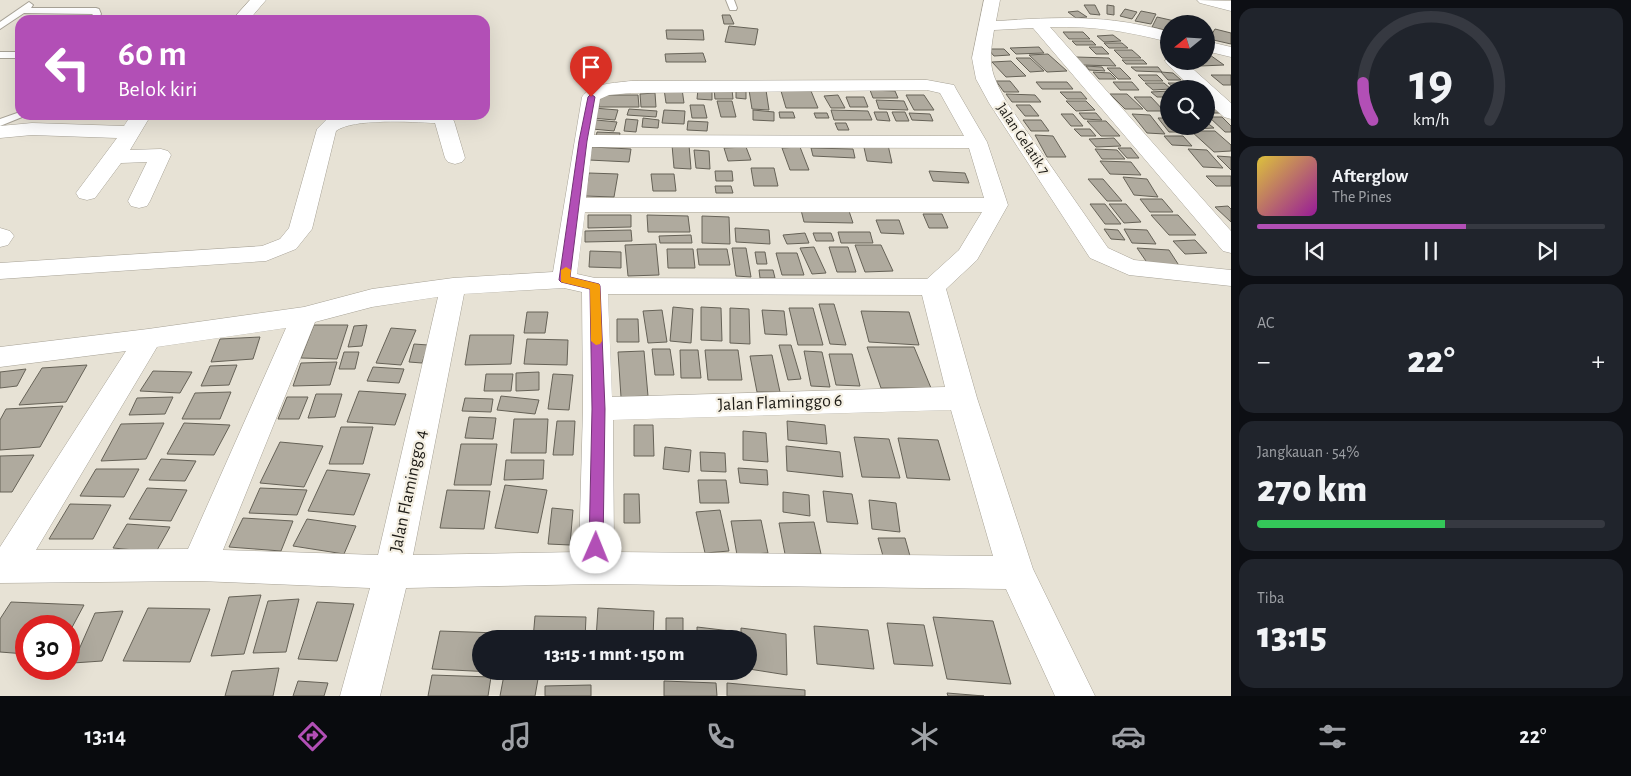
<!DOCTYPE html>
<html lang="id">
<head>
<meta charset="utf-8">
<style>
  body { margin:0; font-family:"Alegreya Sans",sans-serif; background:#20242c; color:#f1f3f6; height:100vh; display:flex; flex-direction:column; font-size:19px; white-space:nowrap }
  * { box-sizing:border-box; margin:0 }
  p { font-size:16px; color:#9ea1a6 }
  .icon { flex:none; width:28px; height:28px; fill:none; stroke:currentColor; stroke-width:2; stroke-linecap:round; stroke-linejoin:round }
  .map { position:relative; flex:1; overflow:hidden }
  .details { display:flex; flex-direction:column; gap:8px; padding:8px; background:#0d0f14; width:400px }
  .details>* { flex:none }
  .top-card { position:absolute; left:15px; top:15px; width:475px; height:105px; border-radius:15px; box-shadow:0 5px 20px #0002; background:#b24fb6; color:#fff; overflow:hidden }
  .needle { width:32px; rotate:252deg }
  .buttons { position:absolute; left:1160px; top:15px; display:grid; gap:10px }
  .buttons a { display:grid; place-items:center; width:55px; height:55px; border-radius:50%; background:#171b24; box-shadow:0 5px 20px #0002; font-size:25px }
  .speed { position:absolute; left:15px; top:615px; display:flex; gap:10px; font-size:25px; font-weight:700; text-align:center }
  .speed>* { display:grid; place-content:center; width:65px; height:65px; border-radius:50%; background:#171b24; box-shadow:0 5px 20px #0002; line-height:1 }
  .speed .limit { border:8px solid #d22; background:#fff; color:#111 }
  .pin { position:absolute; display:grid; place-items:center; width:42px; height:42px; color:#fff; margin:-51px -21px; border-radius:50% 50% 50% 0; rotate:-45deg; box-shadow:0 0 5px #0007 }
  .pin .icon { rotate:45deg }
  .me { position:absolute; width:55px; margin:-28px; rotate:1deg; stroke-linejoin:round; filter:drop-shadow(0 0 4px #0008) }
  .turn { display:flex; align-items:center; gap:18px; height:105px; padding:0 20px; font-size:22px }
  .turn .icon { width:65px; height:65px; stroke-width:2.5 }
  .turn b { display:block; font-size:35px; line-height:42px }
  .big { font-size:38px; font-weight:800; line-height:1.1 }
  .details .card { flex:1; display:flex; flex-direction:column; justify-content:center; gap:8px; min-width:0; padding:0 18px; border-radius:15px; background:#20242c }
  .details .dial { align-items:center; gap:0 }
  .dial svg { height:130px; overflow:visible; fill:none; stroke:#363941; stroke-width:7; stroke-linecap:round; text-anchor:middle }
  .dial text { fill:#f1f3f6; stroke:none }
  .song { display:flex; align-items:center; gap:15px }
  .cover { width:60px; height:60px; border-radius:8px; background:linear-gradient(135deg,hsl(50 70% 55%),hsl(300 70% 35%)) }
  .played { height:5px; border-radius:2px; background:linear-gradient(90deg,#b24fb6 60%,#363941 60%) }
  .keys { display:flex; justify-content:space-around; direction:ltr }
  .heat { display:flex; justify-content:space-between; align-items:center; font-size:28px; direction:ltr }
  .charge { height:8px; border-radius:4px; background:linear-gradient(90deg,#34c759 54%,#363941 0) }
  .trip { position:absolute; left:472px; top:630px; width:285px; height:50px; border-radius:25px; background:#171b24; box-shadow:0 5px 20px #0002; font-weight:800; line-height:50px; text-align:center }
  .menu { display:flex; height:80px; justify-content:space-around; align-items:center; background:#090b0e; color:#9ea1a6 }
  .menu .icon { width:35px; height:35px }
  .menu .active { color:#b24fb6 }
  .menu b { font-size:22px; color:#f1f3f6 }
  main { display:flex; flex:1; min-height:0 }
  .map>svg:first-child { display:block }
  .building { fill:#afaa9e; stroke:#666257 }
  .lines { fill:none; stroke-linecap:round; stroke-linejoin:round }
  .lane-casing { stroke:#a7a296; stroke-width:2 }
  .street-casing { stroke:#a7a296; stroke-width:1 }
  .secondary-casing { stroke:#a7a296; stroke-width:1 }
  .lane { fill:#fff; fill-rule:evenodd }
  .street { fill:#fff; fill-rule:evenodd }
  .secondary { fill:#fff; fill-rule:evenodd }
  .route { fill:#b24fb6; stroke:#743376 }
  .slow { fill:#f59e0b }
  .labels { text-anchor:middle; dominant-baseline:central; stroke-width:4.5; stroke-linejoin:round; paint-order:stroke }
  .far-street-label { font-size:15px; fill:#1c1a15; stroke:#f4efe2 }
  .street-label { font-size:18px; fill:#1c1a15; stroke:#f4efe2 }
</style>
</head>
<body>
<main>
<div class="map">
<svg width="1231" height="696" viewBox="0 0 1231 696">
  <rect width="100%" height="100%" fill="#e7e2d5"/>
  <path class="building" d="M1084,5H1095L1100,15L1090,14Z
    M1107,5L1114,6V15L1107,14Z
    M1125,9L1137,12L1132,19L1120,16Z
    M1078,11L1087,17L1076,18L1068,12Z
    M1141,11L1156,14L1151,24L1135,21Z
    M722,15H730L734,24H724Z
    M1157,17L1188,24H1169V31L1152,27Z
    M729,26L758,29L755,45L725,42Z
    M1215,29L1231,33V44L1209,39Z
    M666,30H703L704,40L667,39Z
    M1063,32H1083L1090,39H1069Z
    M1113,35L1121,41L1104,42L1097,36Z
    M1072,41H1092L1096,45H1076Z
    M1104,43H1122L1128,48H1109Z
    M1039,47L1044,53L1016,54L1010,48Z
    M1089,47H1102L1109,54H1096Z
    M988,49H1004L1010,55L994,56Z
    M1114,50H1132L1141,58H1122Z
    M703,53L706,62H666L665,54Z
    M1048,54L1067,71L1047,72L1029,55Z
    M1210,55L1224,65L1200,66L1193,61H1206V56Z
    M1076,57L1109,58L1116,66L1082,65Z
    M1016,58H1030L1044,71L1030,72Z
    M1122,60H1143L1147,64H1126Z
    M1011,61L1026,76L1006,77L992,62Z
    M1086,66L1102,67L1105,71L1089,70Z
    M1131,67H1158L1162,72L1136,71Z
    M1107,68H1120L1131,79H1118Z
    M1093,72L1110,73L1116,79H1099Z
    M1161,72L1173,73L1181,80H1168Z
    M1138,75H1157L1163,81H1144Z
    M1211,75H1231V85H1223Z
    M996,81H1010L1019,92H1004Z
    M1036,82H1067L1073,89H1042Z
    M1113,82H1132L1139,90H1120Z
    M1145,83H1164L1171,89L1153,90Z
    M1168,83H1183L1190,89H1175Z
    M664,89H682L684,103H666Z
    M698,89L712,90V100L697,99Z
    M714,89H732L733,99H715Z
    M736,89H746V99L736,98Z
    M749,90H766L769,110L752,109Z
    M870,90L895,91L898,98H873Z
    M781,91H811L818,108H786Z
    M1169,91V97H1157L1151,92Z
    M1060,92H1081L1087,99H1067Z
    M655,93L656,107H641L640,94Z
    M1006,94L1035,95L1041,102H1012Z
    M1110,94H1127L1143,109H1125Z
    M599,95H638L639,107H599Z
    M838,95L845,108H831L824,96Z
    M906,95H924L934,110H914Z
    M846,97H864L868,107H850Z
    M1134,97H1151L1164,111H1147Z
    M876,100L904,101L908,110L879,109Z
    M1206,100L1221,113H1206Z
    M717,101H732L736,117H721Z
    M1066,101H1086L1095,110L1076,111Z
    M690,105H704L707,118H692Z
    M1016,105H1030L1039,116H1025Z
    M594,108L618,110L615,120L591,118Z
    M629,109L657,111L656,117L627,115Z
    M664,110L685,111L684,124L662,123Z
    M753,110L774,112V121L753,120Z
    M831,110L868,111L872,120H834Z
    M779,112H793L795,118H780Z
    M874,112H887L890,121L877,120Z
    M892,112H905L909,121H896Z
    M814,113H827L829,118H816Z
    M909,113L930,114L933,121L912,120Z
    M1079,113H1096L1102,120L1084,119Z
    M1061,114H1073L1083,126H1071Z
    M1132,114L1150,115L1165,134L1147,133Z
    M1209,117H1222L1231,126V132H1225Z
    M643,118L659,120L658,128L642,127Z
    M1158,118H1169V126H1180L1185,132H1169Z
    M626,119L638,120L636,132L624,131Z
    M596,120L617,122L614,131L592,129Z
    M1023,120H1041L1049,131H1031Z
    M688,121L708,122L707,131L687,130Z
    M1087,121H1106L1120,136H1101Z
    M1206,122L1214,128L1193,129L1190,126H1206Z
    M835,123H846L849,130H838Z
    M1074,129H1090L1096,136H1081Z
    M1191,131H1215L1231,145V151L1214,152Z
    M597,132L620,133L619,138L596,137Z
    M1035,135L1053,136L1066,157H1047Z
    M1164,136H1183L1192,146L1172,145Z
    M1114,138L1121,146L1096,147L1089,139Z
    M863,143L888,145L892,163L867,161Z
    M672,145H689L691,169L674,168Z
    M592,147L631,149L629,162L589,160Z
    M746,147L751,160L728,161L724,148Z
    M800,147L809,170H790L782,148Z
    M811,148L853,149L855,158L813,156Z
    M1118,148H1131L1139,158H1127Z
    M1095,149L1117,150L1125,159H1102Z
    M1188,149L1207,150L1223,168L1203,167Z
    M694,150L709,151L710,169L696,168Z
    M1217,156L1231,157V170Z
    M1100,161L1131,162L1141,175L1110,174Z
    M751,168H774L778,186H754Z
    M715,171H732L733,181H716Z
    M929,171L965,173L969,183L933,181Z
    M589,173L618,174L614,197L585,196Z
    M651,174H674L676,191H653Z
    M1206,176H1231V186H1216Z
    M1123,177L1147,179L1158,197L1134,195Z
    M1088,179H1103L1122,201H1107Z
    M715,186H731L733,193H716Z
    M1140,199H1162L1173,212H1150Z
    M1090,204H1105L1121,224H1105Z
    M1109,204H1126L1141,222L1124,223Z
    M1228,206L1231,209V222L1215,207Z
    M801,210L849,211L853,223L804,222Z
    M923,214H942L948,228H929Z
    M588,215H631V227L588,228Z
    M647,215L688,216L690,232H648Z
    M1151,215H1178L1196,235H1169Z
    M702,216L729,217L730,244L702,243Z
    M876,220H899L904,234L881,233Z
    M735,228L769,230L770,244L736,242Z
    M1104,229L1118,230L1125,240L1111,239Z
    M1124,229L1147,230L1156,244L1132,243Z
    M631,230L632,241L585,242V231Z
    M838,232H870L873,243H841Z
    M805,233L809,243L787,244L783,235Z
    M813,233H831L834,241H816Z
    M691,235L692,243H660L659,236Z
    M1195,240L1207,253L1185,254L1173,241Z
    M656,244L659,275L628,276L625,245Z
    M855,245H881L893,271L865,272Z
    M814,247L826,273L812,274L800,248Z
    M829,247H848L856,272H837Z
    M732,248H746L751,277L736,276Z
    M1137,248L1169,250L1180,267L1148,264Z
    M667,249H693L695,268H668Z
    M697,249H727L730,265H699Z
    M590,251L621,252V268L589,267Z
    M755,252H765L767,264H757Z
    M776,253H797L804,275H782Z
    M759,270H773L775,278H760Z
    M819,304H834L846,345L830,344Z
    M673,307L693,309L691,343L670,341Z
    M701,307L721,308L722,341L701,340Z
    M730,308L749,309L750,344L730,343Z
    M789,308H813L823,345H798Z
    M662,310L667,342L648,343L643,311Z
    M762,310L784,311L787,335L765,334Z
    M861,311L909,312L919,345L869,342Z
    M527,312H548L545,333H524Z
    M617,319H638L639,342H617Z
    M314,325H348L337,359L301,358Z
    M367,325L362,346L348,347L354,326Z
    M391,328L416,330L401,365L376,363Z
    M470,335H514L511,364L465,365Z
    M260,337L253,359L211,362L220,339Z
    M527,339L568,340L567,365L524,364Z
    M414,344L428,345L422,363L409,362Z
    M779,345H791L801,379L788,380Z
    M867,347H914L931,388H881Z
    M652,349H670L674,375H655Z
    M680,350H698L701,378H681Z
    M705,350H738L742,380H708Z
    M644,351L648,396L621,397L618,352Z
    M804,351L822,352L830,387L811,386Z
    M344,352H359L355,369H339Z
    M829,354H852L860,386L836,385Z
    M772,355L780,392H757L750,356Z
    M337,362L330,385L293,386L301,363Z
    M87,365L66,402L19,405L42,368Z
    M237,365L229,385L201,386L210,366Z
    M373,367L404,369L399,383L367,381Z
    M26,369L17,386L0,388V372Z
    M153,371L192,372L180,393L140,391Z
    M539,372V390L516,391V373Z
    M486,374H513L511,391H484Z
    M553,374L573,375L569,410L548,409Z
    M359,391L406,394L395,425L347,422Z
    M231,392L220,419H182L195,393Z
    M316,394H342L335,417L308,418Z
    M501,396L539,400L535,414L497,410Z
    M173,397L165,414L129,415L137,398Z
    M287,397H308L299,419H278Z
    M465,398L493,399L491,412L462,411Z
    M63,406L40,447L0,450V420L6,409Z
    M469,417L496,418L493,439L465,438Z
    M514,419H548L546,453H511Z
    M557,421H575L573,455H553Z
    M787,421L825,425L827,444L788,440Z
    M164,423L146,459L101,461L121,424Z
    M184,423L230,425L214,455L167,454Z
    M634,425H653L654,456H634Z
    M341,427H373L363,464H329Z
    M743,431L766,433L768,462L743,460Z
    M854,437L889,439L900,478L862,477Z
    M898,438L938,440L950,480L907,478Z
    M280,442L323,446L304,487L260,483Z
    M461,444H497L491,485H454Z
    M786,446L840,452L843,477L787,471Z
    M665,447L691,450L689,472L663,469Z
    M700,452L725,453L726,472L701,471Z
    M34,455L12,492H0V456Z
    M161,459L196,461L185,481L149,480Z
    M506,460H544L543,479L504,480Z
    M738,468L767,470L768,485L740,483Z
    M96,469H139L124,497L80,496Z
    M327,470L370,474L354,515L308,511Z
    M698,480H726L729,503H700Z
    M505,485L547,490L538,533L495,528Z
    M147,488L187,490L171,521L129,519Z
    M260,488L307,490L297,515L249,513Z
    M447,490L490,491L484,529L440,528Z
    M823,491L852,494L858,524L827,522Z
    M783,492L809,495L810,516L783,512Z
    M624,494H639L640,523H624Z
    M869,500L896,503L900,532L872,529Z
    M70,504L111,505L93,539H49Z
    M552,508L573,510L570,545L548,544Z
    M720,510L729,551L705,553L696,512Z
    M243,518L293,521L281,551L229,547Z
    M307,519L356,526L344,554L293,546Z
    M761,520L768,553L737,555L731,521Z
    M814,522L821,554H785L779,523Z
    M127,524L170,527L156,552L113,548Z
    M878,538H905L910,556H883Z
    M261,595L244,654L211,656L229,597Z
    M299,599L286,652L253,653L268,601Z
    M11,602L84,605L69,633V626H26V654L0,652V619Z
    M317,602L354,604L337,661L298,659Z
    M148,608L210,609L190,662L123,661Z
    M598,608L654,611L653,639H596Z
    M123,611L102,661L73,663L95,613Z
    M535,616L586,617L585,639H533Z
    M933,617L993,621L1011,684L947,679Z
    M666,618H683V639H666Z
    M887,623L924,625L933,666L894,664Z
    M814,626L868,630L874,669L817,664Z
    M697,627L731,631V639H697Z
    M741,628L786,634L787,675L749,669V639H741Z
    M440,631L499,633L498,639H481V671L493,672L432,669Z
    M279,668L273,696H225L232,671Z
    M432,675L491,677L488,696H428Z
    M504,675L538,679L535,696H500Z
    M298,681L328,683L324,696H293Z
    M664,681L716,683L717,696H664Z
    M727,683L805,690V696H727Z
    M591,685V696H545V686Z
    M947,693L984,696H948Z"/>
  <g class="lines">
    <defs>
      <path id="lane" d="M726,0H734L737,8L736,10H730Z
        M29,2L33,5L31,8H96L99,9L101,14L97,20H88L93,14L24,13L0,29V22Z
        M0,52H20V58H0Z
        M20,112V115H27L0,126V119Z"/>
      <path id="street" d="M250,0H266L249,20H232Z
        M984,0H1000L996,21C1058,17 1108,14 1169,32V42C1125,31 1096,26 1050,27L1231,231V253L1223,251L1033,28L994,30C988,66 990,71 1007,103L1108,248L1134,260L1231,270V286L1129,275L1090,258L989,103L976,79L972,58Z
        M1206,41L1231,47V57L1206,51Z
        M1168,57L1169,61H1184L1231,103V119L1224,117L1206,101V89H1193L1168,65L1165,61Z
        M927,80L954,85L956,89L987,142L1008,205L977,260L946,289L977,398L1033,569L1095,696H1055L1006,589L596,584L406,588L380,696H340L370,588L199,581L0,583V547L126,351L0,367V347L148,329L304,307L372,289L453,278L553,272L582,97C592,83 615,83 631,81ZM927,90L940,93L964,136L594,135L600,99L609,95L631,93ZM592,147L969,148L984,198H586ZM585,212H982L959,250L927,279L595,278L577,274ZM564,288L582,292L583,409L579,552L413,555L464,294ZM608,294L922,295L945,387L612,397ZM438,297L378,555L223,550L315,322L372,307ZM286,328L188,549L36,550L157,347ZM951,410L993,556L614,552L613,420Z
        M131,115H151L130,150L161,149L168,151L171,155L150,201L147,206L139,208L131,206L128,201L147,162L121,163L95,198L87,200L79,198L76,193L117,138L32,135L0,138V126L32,123L124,126Z
        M342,115H449L454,121L465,158L462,162L455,164L448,162L445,158L435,123C412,122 353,118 336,131L312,229L296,249L266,261L0,279V263L262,246L280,239L289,228L317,129L326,120Z
        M0,228L10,231L14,236L8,245L0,247Z"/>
      <path id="secondary" d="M1197,0L1231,1V11L1200,3Z"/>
    </defs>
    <use href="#lane" class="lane-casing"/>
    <use href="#street" class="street-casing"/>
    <use href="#secondary" class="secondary-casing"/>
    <use href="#lane" class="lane"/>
    <use href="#street" class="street"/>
    <use href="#secondary" class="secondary"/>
  </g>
  <path class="route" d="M591,94L595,97L587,141L570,277L599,284L600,286L605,409L603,548L601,553L596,555L591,553L589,548L592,409L590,289L561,282L559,280L579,141L588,97Z"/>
  <path class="slow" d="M566,267L571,270L570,277L599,284L600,286L602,341L600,344L596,345L591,341L590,289L561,282V270Z"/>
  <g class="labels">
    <g class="far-street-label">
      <text transform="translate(1023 139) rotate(56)">Jalan Gelatik 7</text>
    </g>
    <g class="street-label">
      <text transform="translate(780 403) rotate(-2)">Jalan Flaminggo 6</text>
      <text transform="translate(409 491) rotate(-78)">Jalan Flaminggo 4</text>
    </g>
  </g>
</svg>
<div class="buttons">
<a><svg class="needle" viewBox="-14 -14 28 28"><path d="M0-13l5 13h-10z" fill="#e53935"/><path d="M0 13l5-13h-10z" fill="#9ea1a6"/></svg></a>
<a><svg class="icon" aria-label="search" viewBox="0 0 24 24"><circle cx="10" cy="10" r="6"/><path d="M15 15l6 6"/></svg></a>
</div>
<div class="speed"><div class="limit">30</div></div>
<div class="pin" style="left:591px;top:97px;background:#d93025"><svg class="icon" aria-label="arrive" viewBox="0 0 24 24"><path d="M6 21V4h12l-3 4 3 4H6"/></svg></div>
<svg class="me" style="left:596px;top:548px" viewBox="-20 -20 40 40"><circle r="19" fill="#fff"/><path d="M0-13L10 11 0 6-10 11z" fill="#b24fb6"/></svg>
<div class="trip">13:15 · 1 mnt · 150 m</div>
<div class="top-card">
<div class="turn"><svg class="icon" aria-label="left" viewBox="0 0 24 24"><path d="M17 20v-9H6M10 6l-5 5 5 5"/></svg><div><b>60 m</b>Belok kiri</div></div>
</div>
</div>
<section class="details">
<div class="card dial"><svg viewBox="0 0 100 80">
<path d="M14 69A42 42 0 1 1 86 69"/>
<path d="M14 69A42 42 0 0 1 8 46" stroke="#b24fb6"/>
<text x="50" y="56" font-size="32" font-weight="700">19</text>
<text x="50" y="72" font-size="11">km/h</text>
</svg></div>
<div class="card">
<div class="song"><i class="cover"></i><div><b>Afterglow</b><p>The Pines</p></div></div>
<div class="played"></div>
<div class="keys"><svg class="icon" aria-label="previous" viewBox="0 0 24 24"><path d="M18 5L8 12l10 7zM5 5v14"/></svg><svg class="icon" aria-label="pause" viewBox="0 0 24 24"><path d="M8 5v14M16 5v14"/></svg><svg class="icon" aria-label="next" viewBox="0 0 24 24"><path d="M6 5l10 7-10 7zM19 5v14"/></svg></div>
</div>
<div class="card"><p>AC</p>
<div class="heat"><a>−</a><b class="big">22°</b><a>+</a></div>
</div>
<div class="card"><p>Jangkauan · 54%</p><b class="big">270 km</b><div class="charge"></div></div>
<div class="card"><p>Tiba</p><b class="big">13:15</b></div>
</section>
</main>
<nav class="menu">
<b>13:14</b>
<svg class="icon active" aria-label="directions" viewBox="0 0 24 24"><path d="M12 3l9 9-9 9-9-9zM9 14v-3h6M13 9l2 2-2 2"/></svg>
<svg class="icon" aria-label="music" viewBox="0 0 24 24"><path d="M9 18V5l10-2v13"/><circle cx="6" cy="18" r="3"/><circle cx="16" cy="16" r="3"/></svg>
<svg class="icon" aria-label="phone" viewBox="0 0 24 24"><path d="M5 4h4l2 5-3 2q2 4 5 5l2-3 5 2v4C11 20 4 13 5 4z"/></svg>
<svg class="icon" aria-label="climate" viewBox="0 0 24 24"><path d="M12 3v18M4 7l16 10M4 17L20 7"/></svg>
<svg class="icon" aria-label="car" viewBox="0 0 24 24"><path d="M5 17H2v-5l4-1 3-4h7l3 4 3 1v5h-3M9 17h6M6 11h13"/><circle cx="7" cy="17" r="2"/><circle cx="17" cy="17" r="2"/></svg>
<svg class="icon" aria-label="filters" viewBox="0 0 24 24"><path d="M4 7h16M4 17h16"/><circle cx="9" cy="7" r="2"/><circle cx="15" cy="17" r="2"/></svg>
<b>22°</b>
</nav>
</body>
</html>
